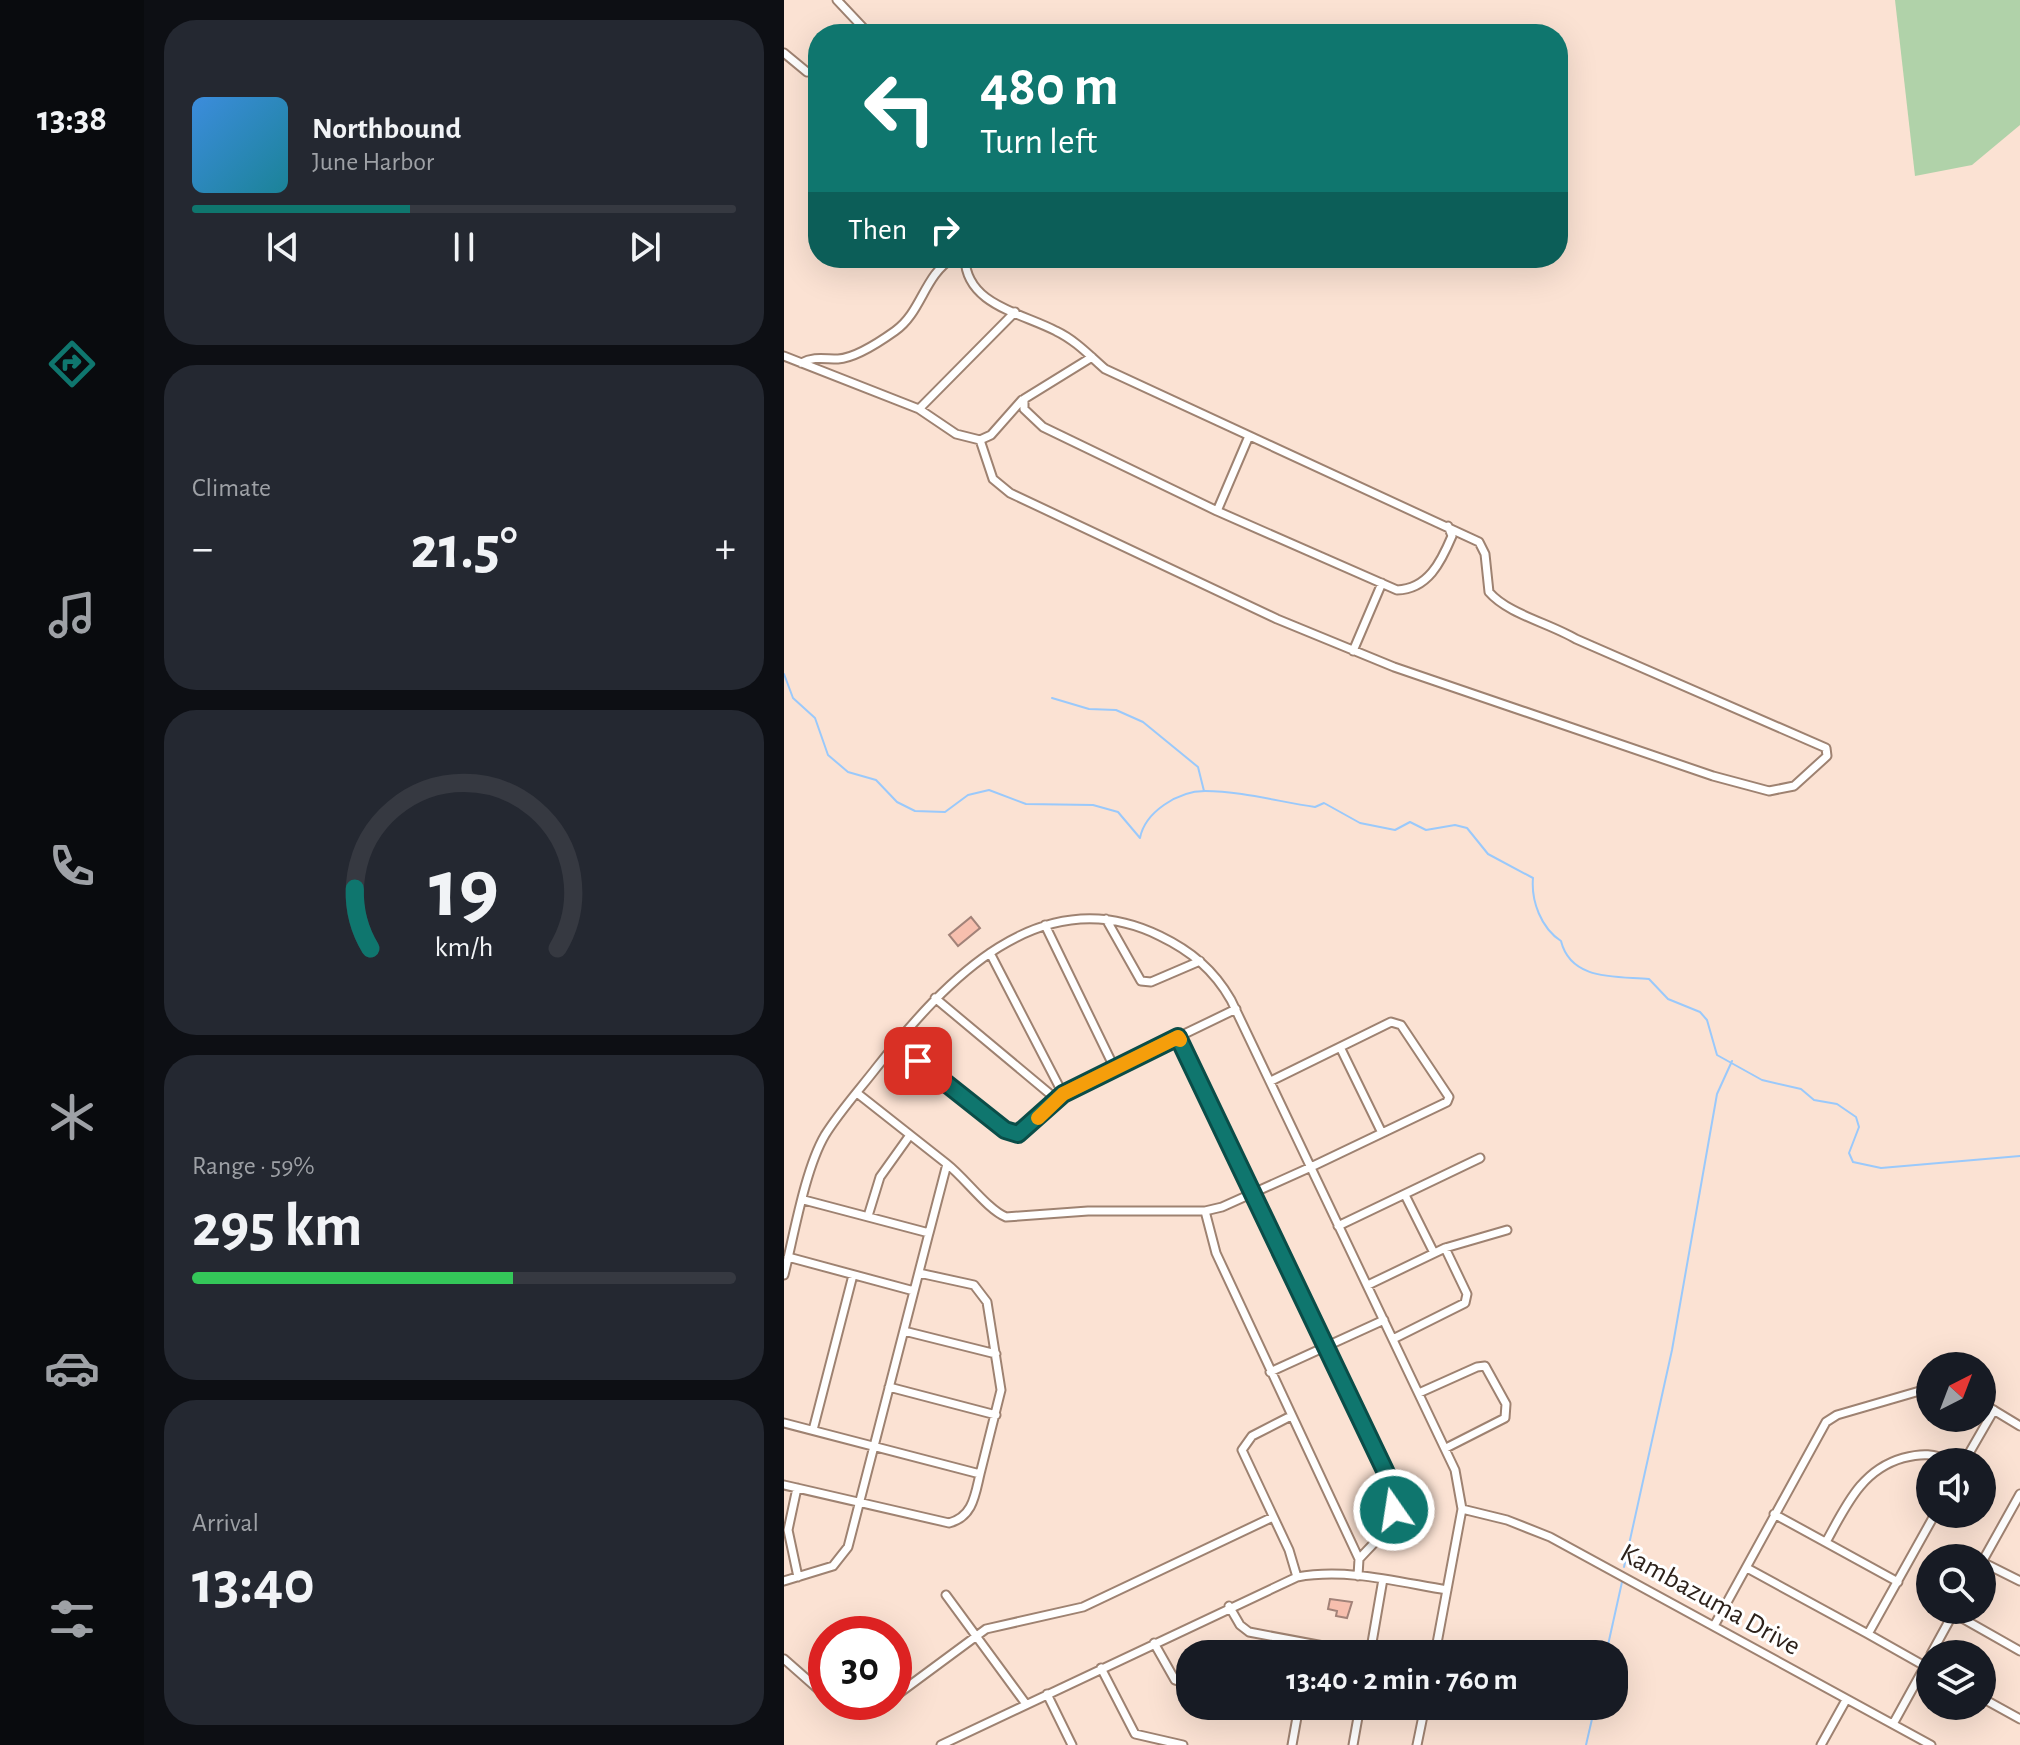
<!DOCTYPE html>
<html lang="en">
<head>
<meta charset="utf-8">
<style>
  body { margin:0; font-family:"Alegreya Sans",sans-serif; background:#242831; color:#f1f3f6; height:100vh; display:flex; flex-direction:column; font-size:30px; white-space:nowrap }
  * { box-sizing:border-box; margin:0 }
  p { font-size:26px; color:#9ea1a6 }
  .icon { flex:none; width:44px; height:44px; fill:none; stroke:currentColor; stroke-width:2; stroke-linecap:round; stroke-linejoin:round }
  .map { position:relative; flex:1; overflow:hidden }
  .sheet { display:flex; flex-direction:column; gap:20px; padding:20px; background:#0d0f14; width:640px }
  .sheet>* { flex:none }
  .top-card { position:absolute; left:24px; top:24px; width:760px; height:244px; border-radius:32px; box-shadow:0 8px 32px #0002; background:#0f766e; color:#fff; overflow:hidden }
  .needle { width:52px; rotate:42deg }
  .buttons { position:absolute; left:1132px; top:1352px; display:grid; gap:16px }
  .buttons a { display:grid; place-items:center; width:80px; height:80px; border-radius:50%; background:#171b24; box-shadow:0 8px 32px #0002; font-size:40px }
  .speed { position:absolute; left:24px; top:1616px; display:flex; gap:16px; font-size:40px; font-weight:700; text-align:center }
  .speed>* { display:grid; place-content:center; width:104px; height:104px; border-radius:50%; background:#171b24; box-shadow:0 8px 32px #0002; line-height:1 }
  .speed .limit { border:12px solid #d22; background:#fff; color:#111 }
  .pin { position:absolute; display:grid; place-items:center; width:68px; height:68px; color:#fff; margin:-34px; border-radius:16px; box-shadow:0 4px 12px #0006 }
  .me { position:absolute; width:88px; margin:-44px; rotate:347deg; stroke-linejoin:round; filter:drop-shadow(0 0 6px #0008) }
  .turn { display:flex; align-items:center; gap:28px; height:168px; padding:0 40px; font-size:36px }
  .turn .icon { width:104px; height:104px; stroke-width:2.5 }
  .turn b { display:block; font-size:56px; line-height:68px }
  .then { display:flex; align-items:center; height:76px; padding:0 40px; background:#0003; gap:16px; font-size:30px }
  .big { font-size:60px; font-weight:700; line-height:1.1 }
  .sheet .widget { flex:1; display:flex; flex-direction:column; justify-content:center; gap:12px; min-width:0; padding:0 28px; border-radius:32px; background:#242831 }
  .sheet .dial { align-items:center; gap:0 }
  .dial svg { height:208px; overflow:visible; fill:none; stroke:#363941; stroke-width:7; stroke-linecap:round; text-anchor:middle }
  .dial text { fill:#f1f3f6; stroke:none }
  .song { display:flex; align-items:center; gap:24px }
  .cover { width:96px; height:96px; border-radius:12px; background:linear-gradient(135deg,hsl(210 70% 55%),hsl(190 70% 35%)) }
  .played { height:8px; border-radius:4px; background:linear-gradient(90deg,#0f766e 40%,#363941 40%) }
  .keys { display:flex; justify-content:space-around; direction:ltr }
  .heat { display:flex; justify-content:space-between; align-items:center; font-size:44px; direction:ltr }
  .charge { height:12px; border-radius:6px; background:linear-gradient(90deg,#34c759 59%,#363941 0) }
  .trip { position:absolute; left:392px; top:1640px; width:452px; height:80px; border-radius:32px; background:#171b24; box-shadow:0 8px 32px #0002; font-weight:700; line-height:80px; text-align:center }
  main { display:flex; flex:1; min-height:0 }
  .tab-bar { display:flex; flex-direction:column; width:144px; justify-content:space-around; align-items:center; background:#090b0e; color:#9ea1a6 }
  .tab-bar .icon { width:56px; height:56px }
  .tab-bar .on { color:#0f766e }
  .tab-bar b { font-size:36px; color:#f1f3f6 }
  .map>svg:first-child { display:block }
  .green { fill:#b0d2a9 }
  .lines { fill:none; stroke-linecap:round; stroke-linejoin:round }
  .stream { stroke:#9ac9fb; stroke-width:2 }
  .building { fill:#f7bfae; stroke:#a28278; stroke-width:2 }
  .minor-casing { stroke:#9e8271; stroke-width:11 }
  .minor { stroke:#fff; stroke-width:7 }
  .route-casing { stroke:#0a4d48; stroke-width:20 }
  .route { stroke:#0f766e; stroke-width:14 }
  .slow { stroke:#f59e0b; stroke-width:14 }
  .labels { text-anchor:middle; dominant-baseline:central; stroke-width:6; stroke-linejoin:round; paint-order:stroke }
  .street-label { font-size:28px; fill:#2d221b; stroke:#fff }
</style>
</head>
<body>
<main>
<nav class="tab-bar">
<b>13:38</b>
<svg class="icon on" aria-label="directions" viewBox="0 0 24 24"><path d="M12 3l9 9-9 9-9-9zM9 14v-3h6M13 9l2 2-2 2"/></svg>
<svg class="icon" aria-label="music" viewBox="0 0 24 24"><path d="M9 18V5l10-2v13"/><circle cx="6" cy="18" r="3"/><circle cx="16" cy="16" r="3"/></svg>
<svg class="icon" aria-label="phone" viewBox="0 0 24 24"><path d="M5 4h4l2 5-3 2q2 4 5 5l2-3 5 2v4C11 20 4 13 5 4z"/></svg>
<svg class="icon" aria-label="climate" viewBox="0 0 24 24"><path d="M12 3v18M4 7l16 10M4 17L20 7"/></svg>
<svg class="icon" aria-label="car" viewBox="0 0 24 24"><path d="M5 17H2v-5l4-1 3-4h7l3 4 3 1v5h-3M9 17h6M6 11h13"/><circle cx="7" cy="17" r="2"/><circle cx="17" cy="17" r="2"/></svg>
<svg class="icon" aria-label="filters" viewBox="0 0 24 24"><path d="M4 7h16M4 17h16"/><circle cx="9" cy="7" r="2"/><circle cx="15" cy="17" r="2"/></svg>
</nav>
<section class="sheet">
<div class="widget">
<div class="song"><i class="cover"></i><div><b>Northbound</b><p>June Harbor</p></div></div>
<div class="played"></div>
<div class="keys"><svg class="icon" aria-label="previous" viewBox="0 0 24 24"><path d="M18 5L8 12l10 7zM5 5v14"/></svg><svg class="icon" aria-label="pause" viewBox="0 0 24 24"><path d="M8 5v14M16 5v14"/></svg><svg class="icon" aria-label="next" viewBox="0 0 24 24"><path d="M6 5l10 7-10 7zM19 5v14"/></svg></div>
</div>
<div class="widget"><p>Climate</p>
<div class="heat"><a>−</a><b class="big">21.5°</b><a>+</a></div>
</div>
<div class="widget dial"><svg viewBox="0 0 100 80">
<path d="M14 69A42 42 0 1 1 86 69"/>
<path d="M14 69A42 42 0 0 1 8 46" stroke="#0f766e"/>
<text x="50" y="56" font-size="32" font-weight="700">19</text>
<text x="50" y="72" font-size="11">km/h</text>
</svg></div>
<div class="widget"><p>Range · 59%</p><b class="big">295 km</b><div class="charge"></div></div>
<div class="widget"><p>Arrival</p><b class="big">13:40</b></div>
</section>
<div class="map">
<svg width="1236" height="1745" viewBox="0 0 1236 1745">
  <rect width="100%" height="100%" fill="#fbe2d3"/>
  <path class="green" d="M1111,0H1236V125L1188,165L1131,176Z"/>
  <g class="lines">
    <path class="stream" d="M0,674L9,698L31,718L44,755L64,772L92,780L113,802L131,811L161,812L184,795L205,790L242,804L309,805L334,812L356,838C361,812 394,791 421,791C457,791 496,802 531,807L540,803L576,823L611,830L626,822L642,830L671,825L683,828L704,854L749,878C747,901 757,928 777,941C787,981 832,976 865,979L884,999L916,1012L923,1020L933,1055L978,1080L1017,1089L1030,1100L1053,1104L1072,1117L1075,1127L1065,1153L1069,1162L1097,1168L1236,1156
      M268,698L305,709L332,710L359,722L414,767L420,791
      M840,1567L888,1350L933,1094L948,1061
      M822,1654L838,1582
      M802,1745L811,1706"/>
  </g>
  <path class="building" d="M187,917L196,928L174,946L165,935Z
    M546,1599L568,1602L563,1618L552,1616L553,1611L544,1609Z"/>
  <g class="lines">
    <defs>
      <path id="minor" d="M53,0L85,34
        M0,53L23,72
        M181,258C182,305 238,313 272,331C291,340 305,355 321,369L695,542L701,554L705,592C724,614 765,623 792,639L1042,748L1043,756L1010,786L985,791L929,776L610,667L493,619L226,493L209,479L196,440
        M0,356L135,409L231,312
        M308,357L240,399V409L259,427L433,511L613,590C644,589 657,562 668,536L664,526
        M17,363C30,356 40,359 54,359C71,358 97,341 111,331C138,312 140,275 169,258
        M135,409L172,434L196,440L207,435L238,400
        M433,511L465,436
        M569,651L598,583
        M322,919L357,981L367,982L416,961
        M206,953L279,1094
        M151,998L272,1099
        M394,1037L452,1009
        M112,1043L228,1133L240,1131L279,1094L330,1067L261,925
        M556,1047L598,1133
        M330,1067L394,1037L605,1479C618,1519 600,1532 575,1559
        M487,1081L607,1022L617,1025L665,1097L663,1102L527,1167L438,1207L421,1211L432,1253L575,1559L574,1576
        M73,1093L163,1164L145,1233
        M163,1164C181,1178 204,1210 222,1217L304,1211H421
        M621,1195L650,1253
        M84,1216L96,1177L126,1135
        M554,1226L696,1158
        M4,1257L130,1291
        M0,1275C10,1235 21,1169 41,1135C56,1111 76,1089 93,1067C161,981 256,877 376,936C407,951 430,970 447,1000L671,1470L678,1509L651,1654
        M584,1285L661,1248L723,1230
        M120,1331L212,1354
        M609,1339L681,1303L683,1294L661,1248
        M486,1372L600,1320
        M105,1387L212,1415
        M635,1393L693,1367L701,1366L722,1404L721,1418L662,1448
        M1198,1403L1236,1426
        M507,1416L468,1436L458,1450L505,1550L513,1577
        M0,1423L196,1474L217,1390L203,1302L190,1285L135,1273
        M29,1430L69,1275
        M1180,1462L1210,1410
        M0,1485L165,1523C189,1517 191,1495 196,1474
        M13,1488L4,1530L14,1577
        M678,1509L723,1520L766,1537L1147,1745
        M990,1514L1114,1582
        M1042,1542C1062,1506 1077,1470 1119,1458C1138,1453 1150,1453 1167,1462
        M1198,1562L1236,1494
        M1198,1562L1236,1581
        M963,1568L1084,1634
        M0,1581L49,1566L64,1547L145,1233L20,1200
        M162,1595L242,1704
        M445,1606L456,1625L465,1632L582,1654
        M1169,1613L1236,1651
        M930,1626L1042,1422L1053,1415L1146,1388
        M370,1643L391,1680L406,1685
        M586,1654L599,1579
        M1147,1654L1170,1612
        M0,1659L42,1696
        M317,1668L351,1734L399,1745
        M1146,1669L1084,1634L1151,1514
        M263,1694L288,1745
        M110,1697L202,1629L299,1607L489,1517
        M1198,1698L1236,1719
        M53,1702L78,1707L102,1702
        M1109,1724L1146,1657
        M157,1745L513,1577C563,1568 614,1582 663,1590
        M508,1745L515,1706
        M569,1745L576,1706
        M633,1745L641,1706
        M1037,1745L1062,1700"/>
    </defs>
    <use href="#minor" class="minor-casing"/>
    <use href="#minor" class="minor"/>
  </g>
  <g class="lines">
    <defs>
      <path id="route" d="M134,1061L221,1130L234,1134L279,1094L394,1037L605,1479L610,1510"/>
    </defs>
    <use href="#route" class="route-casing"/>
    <use href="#route" class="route"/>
    <path class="slow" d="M254,1118L279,1094L394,1037L396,1040"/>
  </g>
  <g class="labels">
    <g class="street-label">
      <text transform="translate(926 1600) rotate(29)">Kambazuma Drive</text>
    </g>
  </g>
</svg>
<div class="buttons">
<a><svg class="needle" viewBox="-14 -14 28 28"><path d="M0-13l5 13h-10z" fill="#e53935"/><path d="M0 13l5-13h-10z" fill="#9ea1a6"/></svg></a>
<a><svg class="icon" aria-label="sound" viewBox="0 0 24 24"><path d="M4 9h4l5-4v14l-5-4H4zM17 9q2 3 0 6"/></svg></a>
<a><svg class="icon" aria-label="search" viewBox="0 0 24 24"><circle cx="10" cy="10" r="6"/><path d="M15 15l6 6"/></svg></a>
<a><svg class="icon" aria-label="layers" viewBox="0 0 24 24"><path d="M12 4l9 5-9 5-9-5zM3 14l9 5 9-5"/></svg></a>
</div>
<div class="speed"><div class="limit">30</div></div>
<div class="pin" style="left:134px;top:1061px;background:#d93025"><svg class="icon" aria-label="arrive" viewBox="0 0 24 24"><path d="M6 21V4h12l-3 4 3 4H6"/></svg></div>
<svg class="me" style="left:610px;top:1510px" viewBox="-20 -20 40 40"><circle r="17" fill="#0f766e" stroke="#fff" stroke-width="3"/><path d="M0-11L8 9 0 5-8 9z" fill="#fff"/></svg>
<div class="trip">13:40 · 2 min · 760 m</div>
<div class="top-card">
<div class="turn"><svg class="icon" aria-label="left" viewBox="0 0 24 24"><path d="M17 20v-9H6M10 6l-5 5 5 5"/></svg><div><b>480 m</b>Turn left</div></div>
<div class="then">Then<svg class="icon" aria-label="right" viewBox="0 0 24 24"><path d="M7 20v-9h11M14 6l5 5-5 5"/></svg></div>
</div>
</div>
</main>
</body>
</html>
